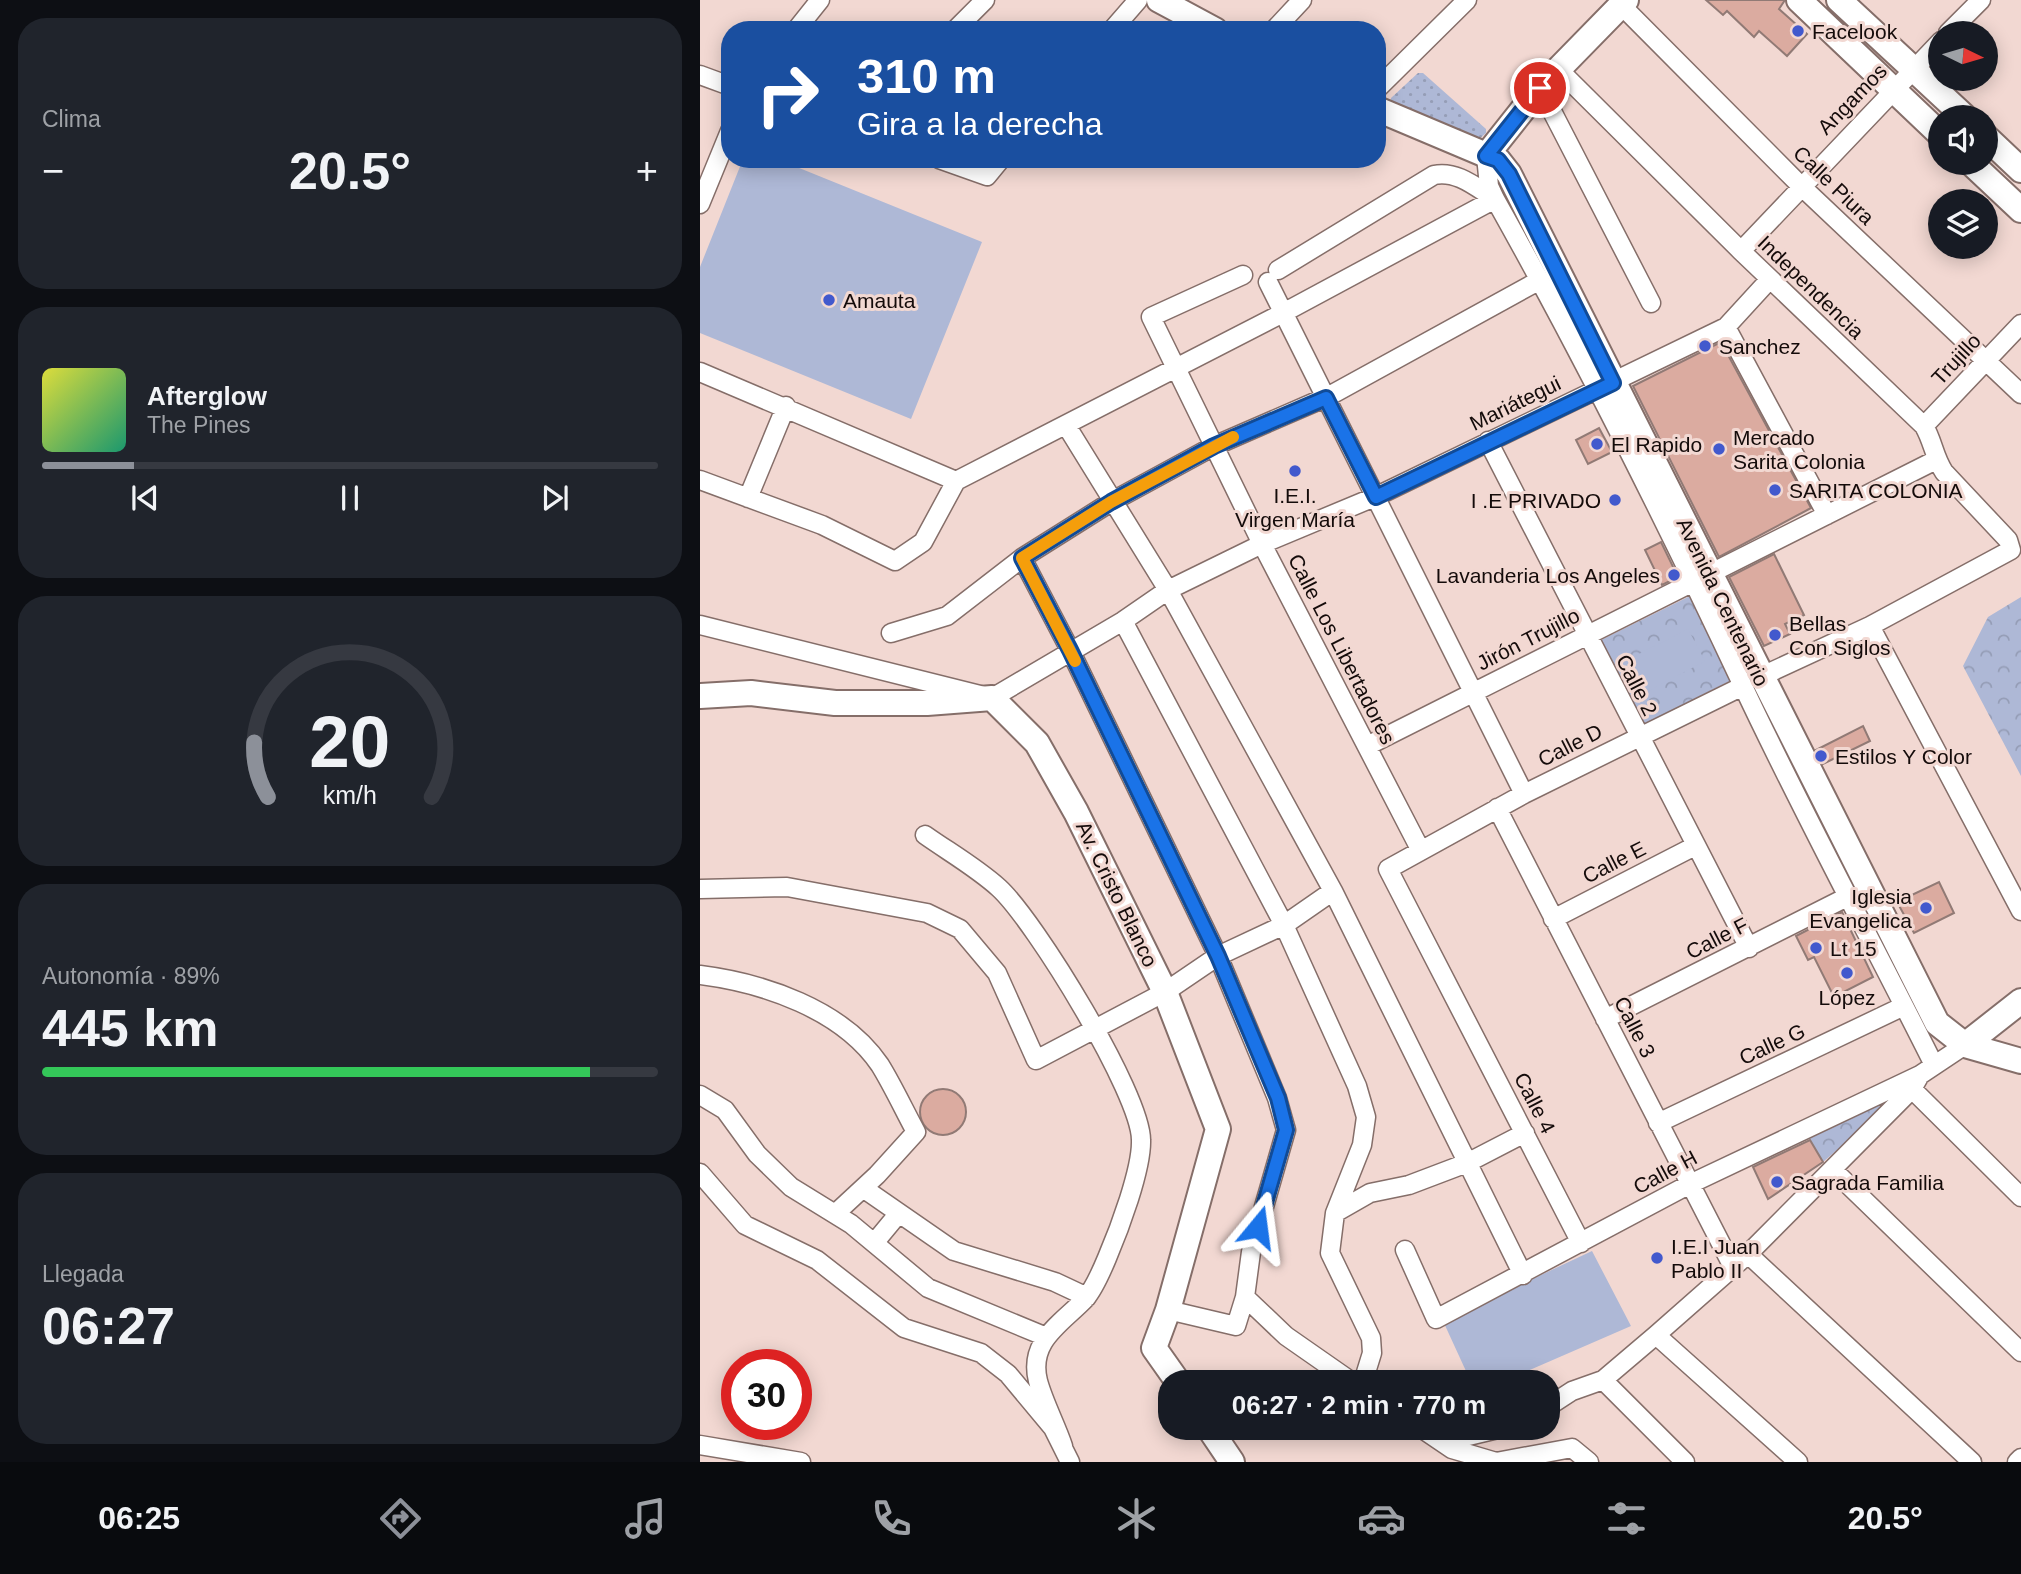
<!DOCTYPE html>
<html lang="es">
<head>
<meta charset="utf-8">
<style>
  body { margin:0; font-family:Arial,sans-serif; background:#20242c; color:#f1f3f6; height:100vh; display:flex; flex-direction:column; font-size:26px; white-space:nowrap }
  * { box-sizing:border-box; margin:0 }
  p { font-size:23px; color:#9ea1a6 }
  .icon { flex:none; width:38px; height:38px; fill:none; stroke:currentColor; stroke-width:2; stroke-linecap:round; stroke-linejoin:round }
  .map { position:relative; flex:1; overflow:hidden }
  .drawer { display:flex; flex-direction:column; gap:18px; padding:18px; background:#0d0f14; width:700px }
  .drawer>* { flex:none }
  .top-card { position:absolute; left:21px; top:21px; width:665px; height:147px; border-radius:28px; box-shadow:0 4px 18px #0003; background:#1a4fa0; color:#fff; overflow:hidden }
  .needle { width:46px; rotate:95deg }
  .buttons { position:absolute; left:1228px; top:21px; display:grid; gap:14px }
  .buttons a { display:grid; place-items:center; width:70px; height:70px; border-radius:50%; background:#171b24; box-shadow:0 4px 18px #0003; font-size:35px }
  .speed { position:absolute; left:21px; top:1349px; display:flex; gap:14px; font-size:35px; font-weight:700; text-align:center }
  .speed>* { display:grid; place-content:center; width:91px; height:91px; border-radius:50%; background:#171b24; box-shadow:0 4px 18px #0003; line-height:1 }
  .speed .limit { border:10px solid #d22; background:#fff; color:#111 }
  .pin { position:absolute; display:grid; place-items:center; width:60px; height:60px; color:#fff; margin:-30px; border:4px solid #fff; border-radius:50%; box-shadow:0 2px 7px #0007 }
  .me { position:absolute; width:77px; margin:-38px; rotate:16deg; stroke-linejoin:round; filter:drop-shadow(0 0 5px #0008) }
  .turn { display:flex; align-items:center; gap:24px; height:147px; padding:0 21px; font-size:32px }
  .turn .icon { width:91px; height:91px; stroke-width:2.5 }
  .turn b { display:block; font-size:49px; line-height:60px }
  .big { font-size:52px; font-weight:700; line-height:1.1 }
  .drawer .tile { flex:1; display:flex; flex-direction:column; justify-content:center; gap:10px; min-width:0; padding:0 24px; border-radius:28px; background:#20242c }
  .drawer .dial { align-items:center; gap:0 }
  .dial svg { height:182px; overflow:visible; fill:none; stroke:#363941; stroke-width:7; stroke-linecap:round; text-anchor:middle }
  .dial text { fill:#f1f3f6; stroke:none }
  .song { display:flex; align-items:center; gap:21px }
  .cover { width:84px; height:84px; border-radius:10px; background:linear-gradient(135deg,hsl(60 70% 55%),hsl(160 70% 35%)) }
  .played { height:7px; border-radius:4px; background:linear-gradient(90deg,#8c9099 15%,#363941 15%) }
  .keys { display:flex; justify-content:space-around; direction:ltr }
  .heat { display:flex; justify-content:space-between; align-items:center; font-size:38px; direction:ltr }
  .charge { height:10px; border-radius:5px; background:linear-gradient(90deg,#34c759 89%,#363941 0) }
  .trip { position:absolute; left:458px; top:1370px; width:402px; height:70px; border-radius:28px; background:#171b24; box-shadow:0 4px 18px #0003; font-weight:700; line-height:70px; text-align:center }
  .tabs { display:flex; height:112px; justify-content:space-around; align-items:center; background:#090b0e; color:#9ea1a6 }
  .tabs .icon { width:49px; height:49px }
  .tabs .selected { color:#8c9099 }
  .tabs b { font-size:32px; color:#f1f3f6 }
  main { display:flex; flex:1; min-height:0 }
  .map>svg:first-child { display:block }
  .grass { fill:url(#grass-dots) }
  .park { fill:url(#park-crowns) }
  .garden { fill:#aeb8d6 }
  .building { fill:#dbaba0; stroke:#917a75; stroke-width:2 }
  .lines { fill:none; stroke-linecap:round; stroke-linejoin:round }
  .street-casing { stroke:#856e69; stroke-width:21 }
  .secondary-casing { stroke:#856e69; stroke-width:28 }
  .street { stroke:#fff; stroke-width:18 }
  .secondary { stroke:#fff; stroke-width:24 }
  .route-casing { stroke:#114b97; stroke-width:18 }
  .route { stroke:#1a73e8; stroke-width:12 }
  .slow { stroke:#f59e0b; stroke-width:12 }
  .poi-dot { fill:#4259cd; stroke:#f2d8d2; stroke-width:2.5 }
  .labels { text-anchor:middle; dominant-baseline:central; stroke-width:6; stroke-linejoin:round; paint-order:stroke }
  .poi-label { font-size:21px; fill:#140b0a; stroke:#f2d8d2; text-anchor:start }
  .street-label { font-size:21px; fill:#140b0a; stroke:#f2d8d2 }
</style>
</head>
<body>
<main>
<section class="drawer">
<div class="tile"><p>Clima</p>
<div class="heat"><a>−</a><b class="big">20.5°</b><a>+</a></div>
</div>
<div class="tile">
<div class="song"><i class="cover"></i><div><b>Afterglow</b><p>The Pines</p></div></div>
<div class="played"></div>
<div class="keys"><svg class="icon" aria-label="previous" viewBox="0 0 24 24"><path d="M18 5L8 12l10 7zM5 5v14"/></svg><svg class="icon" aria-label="pause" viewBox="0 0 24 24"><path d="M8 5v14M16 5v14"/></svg><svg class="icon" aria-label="next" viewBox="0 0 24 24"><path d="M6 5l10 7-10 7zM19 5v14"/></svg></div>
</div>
<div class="tile dial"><svg viewBox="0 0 100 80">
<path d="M14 69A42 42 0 1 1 86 69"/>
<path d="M14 69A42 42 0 0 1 8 45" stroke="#8c9099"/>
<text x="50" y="56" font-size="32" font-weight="700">20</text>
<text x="50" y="72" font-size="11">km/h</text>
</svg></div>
<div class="tile"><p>Autonomía · 89%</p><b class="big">445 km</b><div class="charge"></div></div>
<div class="tile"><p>Llegada</p><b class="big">06:27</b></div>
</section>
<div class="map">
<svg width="1321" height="1462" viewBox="0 0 1321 1462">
  <defs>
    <pattern id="grass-dots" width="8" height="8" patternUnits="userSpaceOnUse" patternTransform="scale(1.75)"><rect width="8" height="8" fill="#aeb8d6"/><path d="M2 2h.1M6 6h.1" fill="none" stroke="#959db6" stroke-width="1.8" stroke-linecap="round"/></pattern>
    <pattern id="park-crowns" width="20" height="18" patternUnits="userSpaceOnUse" patternTransform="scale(1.75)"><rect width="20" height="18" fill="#aeb8d6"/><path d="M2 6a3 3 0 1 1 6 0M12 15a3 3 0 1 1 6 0" fill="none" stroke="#959db6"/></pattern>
  </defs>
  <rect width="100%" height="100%" fill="#f2d8d2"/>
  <path class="grass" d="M718,73H723L786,129V133L776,142L690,106L691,98Z"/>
  <path class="park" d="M990,596L1032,680L942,725L901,640Z
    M1321,597V776L1263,666L1288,617Z
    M1196,1093L1200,1096L1123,1162L1106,1134Z"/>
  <path class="garden" d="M43,159H77L282,242L211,419L0,333V267Z
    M988,629L1005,661L943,694L925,661Z
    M892,1251L931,1326L802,1382H771L743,1321Z"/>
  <path class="building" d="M1006,0H1085L1079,9L1107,34L1087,56L1059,31L1054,37L1027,11L1023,15Z
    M1021,342L1111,508L1019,557L933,386Z
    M899,428L912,452L888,464L876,440Z
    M961,542L978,577L962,585L945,550Z
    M1074,554L1104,615L1085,624L1090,634L1064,646L1029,577Z
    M1163,726L1170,741L1123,764L1116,750Z
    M1239,882L1254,913L1214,933L1197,902Z
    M1142,912L1173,977L1134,997L1114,957L1108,960L1096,936Z
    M220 1112a23 23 0 1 1 46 0a23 23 0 1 1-46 0Z
    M1110,1140L1123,1162L1068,1199L1053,1167Z"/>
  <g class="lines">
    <defs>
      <path id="street" d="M921,5L1101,186L1321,394
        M96,30L120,0
        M255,30L285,0
        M412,30L438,0
        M574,30L602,0
        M1248,33L1281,0
        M858,69L1041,251L1224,426C1233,441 1234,457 1244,472L1308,540L1311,550L1170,626L1060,677
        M0,75L30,86
        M840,88L951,303
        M677,89L767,0
        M786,156L789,186L795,199C884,358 966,522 1043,686C1103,814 1171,939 1234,1065
        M239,159L287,176L301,159
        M0,204L30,131
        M1041,251L1241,41
        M543,275L451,317L562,544L720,849
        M568,282L824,794
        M1026,327L1127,515
        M0,372L256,481L583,313L795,199C777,188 757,170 734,175L578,270
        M366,425L468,590L633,891L823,1275
        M1224,426L1321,324
        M788,441L1049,948
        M0,480L122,525L195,561L223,542L256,481
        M48,498L86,406
        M322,558L370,650L518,956L577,1098L586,1130L551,1252L545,1297L536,1326L468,1310
        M423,621L584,925L657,1086L666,1117L662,1145L635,1213L630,1253L671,1338L672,1353L663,1382
        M0,625L292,698L423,621L468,590L562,544L677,496L1026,327L1070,279
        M1170,626L1321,911
        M191,633L247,616L322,558L411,502L514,446L629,396L840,280
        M667,746L1236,460
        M797,808L1033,1267
        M225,835C249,852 277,868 299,888C335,921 441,1094 441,1140C442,1169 419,1230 407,1258C402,1270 393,1290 385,1299C361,1324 328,1341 338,1381C344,1403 356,1425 363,1446
        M0,889L87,887L227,913L260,929L297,973L336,1060L465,992L518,956L584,925L633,891
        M853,919L995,846
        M0,975C63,983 142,1009 180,1065C193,1086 204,1110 216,1132L177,1175L136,1213
        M905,1019L1149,896
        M1212,1089L1321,1197
        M0,1095L25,1110L57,1154L91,1187L151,1224L228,1288L344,1336
        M958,1123L1204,1006
        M1133,1170L1321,1352
        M0,1173L45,1225L117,1260L204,1328L281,1353L308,1374L353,1428L370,1462
        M163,1188L254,1251L355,1282L387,1297
        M635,1213L670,1193L709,1185L767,1163L825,1133
        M175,1242L199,1213
        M881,1243L688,869L824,794L1043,686
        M705,1250L736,1319L990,1184L1220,1075
        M1048,1254L1272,1462
        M545,1297L586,1336L652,1382
        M956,1335L1098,1462
        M903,1380L985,1462
        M849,1406L872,1391L903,1380L956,1335L1048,1254L1212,1089L1220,1075L1265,1045
        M721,1428L752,1449L796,1462L872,1448L889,1462
        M737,1436L760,1438L802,1428
        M0,1445L101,1462
        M1317,1462L1321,1458"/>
      <path id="secondary" d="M459,0L515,30
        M1099,0L1241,135
        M1139,0L1265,117
        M677,109L798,160L809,174L1237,1023L1265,1045L1321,1061
        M1286,137L1321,170
        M786,156L840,88L926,0
        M1271,163L1321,210
        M0,696L51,693L135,703H227L292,698L337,743L376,812L465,992L518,1129L468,1310L454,1348L478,1382
        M1265,1045L1321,1001
        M509,1428L532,1462"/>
    </defs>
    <use href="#street" class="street-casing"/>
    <use href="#secondary" class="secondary-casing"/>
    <use href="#street" class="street"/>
    <use href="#secondary" class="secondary"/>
  </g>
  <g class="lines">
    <defs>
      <path id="route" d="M558,1227L586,1130L578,1098L518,956L370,650L322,558L411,502L514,446L626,398L676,497L913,383L809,174L798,160L786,156L840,88"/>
    </defs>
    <use href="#route" class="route-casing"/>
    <use href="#route" class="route"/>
    <path class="slow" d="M375,661L322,558L411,502L533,437"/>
  </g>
  <g class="poi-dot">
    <circle cx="1098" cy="31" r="7"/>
    <circle cx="129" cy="300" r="7"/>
    <circle cx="1005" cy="346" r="7"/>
    <circle cx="897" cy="444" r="7"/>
    <circle cx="1019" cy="449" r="7"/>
    <circle cx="595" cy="471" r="7"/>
    <circle cx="1075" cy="490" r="7"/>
    <circle cx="915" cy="500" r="7"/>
    <circle cx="974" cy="575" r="7"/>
    <circle cx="1075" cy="635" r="7"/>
    <circle cx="1121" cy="756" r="7"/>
    <circle cx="1226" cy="908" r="7"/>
    <circle cx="1116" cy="948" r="7"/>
    <circle cx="1147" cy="973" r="7"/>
    <circle cx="1077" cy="1182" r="7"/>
    <circle cx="957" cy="1258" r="7"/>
  </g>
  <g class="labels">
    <g class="poi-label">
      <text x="1112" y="31">Facelook</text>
      <text x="143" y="300">Amauta</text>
      <text x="1019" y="346">Sanchez</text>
      <text x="1033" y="437">Mercado<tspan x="1033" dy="24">Sarita Colonia</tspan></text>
      <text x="911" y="444">El Rapido</text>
      <text x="1089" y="490">SARITA COLONIA</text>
      <text x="595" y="495" text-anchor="middle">I.E.I.<tspan x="595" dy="24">Virgen María</tspan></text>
      <text x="901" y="500" text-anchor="end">I .E PRIVADO</text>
      <text x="960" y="575" text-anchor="end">Lavanderia Los Angeles</text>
      <text x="1089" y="623">Bellas<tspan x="1089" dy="24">Con Siglos</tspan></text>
      <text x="1135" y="756">Estilos Y Color</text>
      <text x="1212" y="896" text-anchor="end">Iglesia<tspan x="1212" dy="24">Evangelica</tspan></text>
      <text x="1130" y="948">Lt 15</text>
      <text x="1147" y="997" text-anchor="middle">López</text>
      <text x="1091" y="1182">Sagrada Familia</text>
      <text x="971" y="1246">I.E.I Juan<tspan x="971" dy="24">Pablo II</tspan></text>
    </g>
    <g class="street-label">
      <text transform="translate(1152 99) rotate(-46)">Angamos</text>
      <text transform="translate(1134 185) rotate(44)">Calle Piura</text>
      <text transform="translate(1111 287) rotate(44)">Independencia</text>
      <text transform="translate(1256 359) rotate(-47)">Trujillo</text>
      <text transform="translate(815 403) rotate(-26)">Mariátegui</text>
      <text transform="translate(1023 602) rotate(64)">Avenida Centenario</text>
      <text transform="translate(828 639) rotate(-27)">Jirón Trujillo</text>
      <text transform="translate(642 649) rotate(63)">Calle Los Libertadores</text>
      <text transform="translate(937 685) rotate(63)">Calle 2</text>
      <text transform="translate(870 745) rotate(-27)">Calle D</text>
      <text transform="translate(914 862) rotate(-27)">Calle E</text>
      <text transform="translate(417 894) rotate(64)">Av. Cristo Blanco</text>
      <text transform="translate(1017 938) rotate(-27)">Calle F</text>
      <text transform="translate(935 1027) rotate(63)">Calle 3</text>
      <text transform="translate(1072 1044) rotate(-25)">Calle G</text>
      <text transform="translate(835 1103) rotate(63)">Calle 4</text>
      <text transform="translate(965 1172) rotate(-28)">Calle H</text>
    </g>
  </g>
</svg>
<div class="buttons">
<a><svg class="needle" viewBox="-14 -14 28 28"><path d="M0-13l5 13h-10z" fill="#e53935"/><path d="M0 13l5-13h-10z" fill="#9ea1a6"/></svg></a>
<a><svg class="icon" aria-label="sound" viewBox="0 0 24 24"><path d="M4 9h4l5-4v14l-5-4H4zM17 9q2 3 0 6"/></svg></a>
<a><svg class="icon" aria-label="layers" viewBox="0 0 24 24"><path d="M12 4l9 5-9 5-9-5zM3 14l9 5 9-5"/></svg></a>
</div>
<div class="speed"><div class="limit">30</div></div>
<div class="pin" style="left:840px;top:88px;background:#d93025"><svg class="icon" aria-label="arrive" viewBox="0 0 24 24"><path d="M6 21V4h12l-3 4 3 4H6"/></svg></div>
<svg class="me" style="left:558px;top:1227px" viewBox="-20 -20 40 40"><path d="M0-17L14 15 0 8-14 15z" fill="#1a73e8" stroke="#fff" stroke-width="4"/></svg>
<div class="trip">06:27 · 2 min · 770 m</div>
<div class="top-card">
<div class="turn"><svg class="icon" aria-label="right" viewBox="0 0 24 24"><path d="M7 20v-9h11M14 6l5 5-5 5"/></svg><div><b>310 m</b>Gira a la derecha</div></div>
</div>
</div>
</main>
<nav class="tabs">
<b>06:25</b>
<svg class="icon selected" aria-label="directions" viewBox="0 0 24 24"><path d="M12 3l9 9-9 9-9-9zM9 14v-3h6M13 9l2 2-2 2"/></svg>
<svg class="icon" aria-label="music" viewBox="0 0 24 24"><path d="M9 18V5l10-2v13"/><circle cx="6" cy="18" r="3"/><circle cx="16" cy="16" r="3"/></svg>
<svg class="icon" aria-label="phone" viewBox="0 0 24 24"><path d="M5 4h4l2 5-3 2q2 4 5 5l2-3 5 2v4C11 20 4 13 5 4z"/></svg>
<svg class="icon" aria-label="climate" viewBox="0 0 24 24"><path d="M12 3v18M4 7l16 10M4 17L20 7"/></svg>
<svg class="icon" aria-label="car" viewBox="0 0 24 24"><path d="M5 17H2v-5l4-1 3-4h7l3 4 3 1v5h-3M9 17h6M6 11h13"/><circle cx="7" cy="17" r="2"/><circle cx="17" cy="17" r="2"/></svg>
<svg class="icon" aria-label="filters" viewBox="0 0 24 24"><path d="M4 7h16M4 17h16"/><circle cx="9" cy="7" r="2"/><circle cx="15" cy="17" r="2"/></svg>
<b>20.5°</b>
</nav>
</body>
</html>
